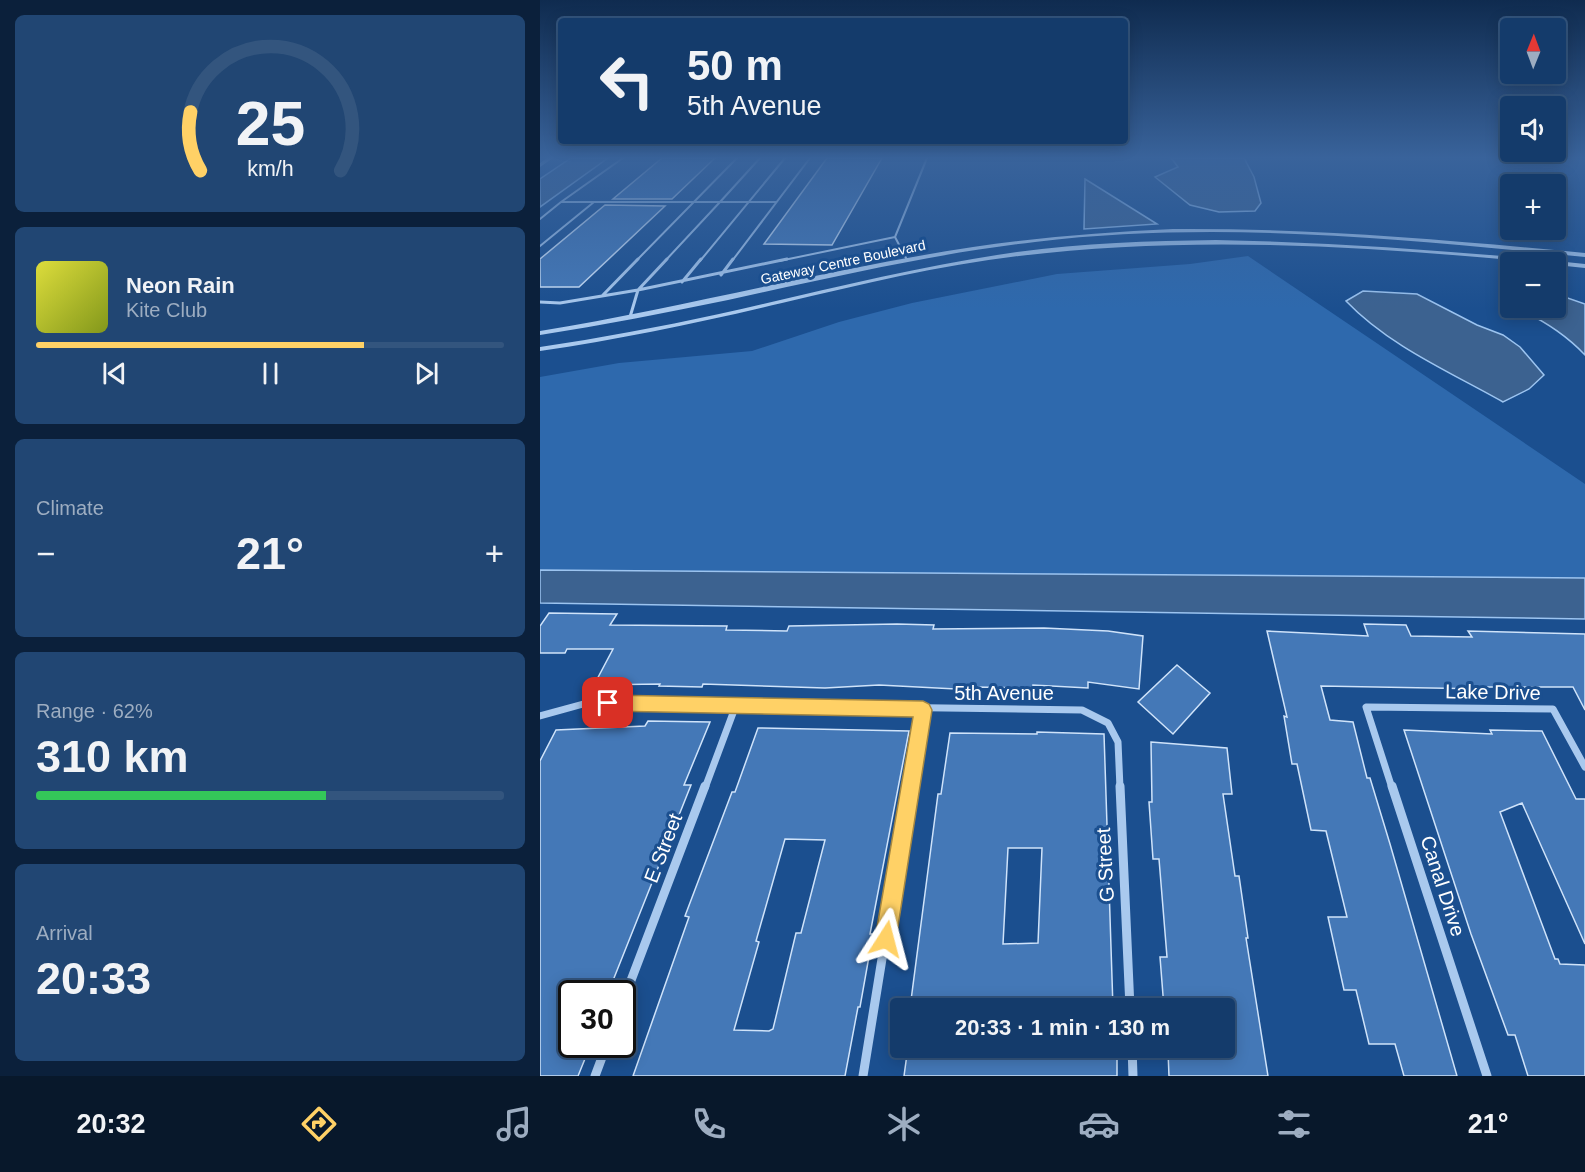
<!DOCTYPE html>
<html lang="en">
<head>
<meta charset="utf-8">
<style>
  body { margin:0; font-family:Arial,sans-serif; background:#214673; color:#f1f3f6; height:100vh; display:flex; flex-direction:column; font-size:22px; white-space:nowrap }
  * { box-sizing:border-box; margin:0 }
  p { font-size:20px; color:#9dadc1 }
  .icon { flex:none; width:33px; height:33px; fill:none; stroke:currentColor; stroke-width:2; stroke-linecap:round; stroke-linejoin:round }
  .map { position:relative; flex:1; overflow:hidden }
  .drawer { display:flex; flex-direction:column; gap:15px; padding:15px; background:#0b203b; width:540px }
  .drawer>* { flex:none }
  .banner { position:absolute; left:18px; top:18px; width:570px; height:126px; border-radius:6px; box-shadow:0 3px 15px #0003,0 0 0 2px #33557e; background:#143b6b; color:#f1f3f6; overflow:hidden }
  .needle { width:39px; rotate:1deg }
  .controls { position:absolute; left:960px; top:18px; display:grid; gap:12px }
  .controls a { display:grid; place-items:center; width:66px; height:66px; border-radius:6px; background:#143b6b; box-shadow:0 3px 15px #0003,0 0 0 2px #33557e; font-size:30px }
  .speed { position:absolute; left:18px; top:980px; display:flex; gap:12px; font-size:30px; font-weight:700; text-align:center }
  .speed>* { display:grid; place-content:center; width:78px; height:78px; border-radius:50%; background:#143b6b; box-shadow:0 3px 15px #0003,0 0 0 2px #33557e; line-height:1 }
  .speed .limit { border:3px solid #111; border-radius:9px; background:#fff; color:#111 }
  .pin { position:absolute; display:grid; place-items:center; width:51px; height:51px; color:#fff; margin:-26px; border-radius:12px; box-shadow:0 3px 9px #0006 }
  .me { position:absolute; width:66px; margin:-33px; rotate:9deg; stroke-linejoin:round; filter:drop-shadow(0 0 4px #0008) }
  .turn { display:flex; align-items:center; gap:21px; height:126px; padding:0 30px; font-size:27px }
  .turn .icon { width:78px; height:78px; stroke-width:2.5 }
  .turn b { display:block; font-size:42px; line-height:51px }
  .big { font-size:45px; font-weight:700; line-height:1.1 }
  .drawer .tile { flex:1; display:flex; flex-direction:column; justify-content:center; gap:9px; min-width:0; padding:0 21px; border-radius:9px; background:#214673 }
  .drawer .dial { align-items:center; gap:0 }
  .dial svg { height:156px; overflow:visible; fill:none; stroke:#33557e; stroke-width:7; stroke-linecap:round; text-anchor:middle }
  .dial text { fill:#f1f3f6; stroke:none }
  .song { display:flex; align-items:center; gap:18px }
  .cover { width:72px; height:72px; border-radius:9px; background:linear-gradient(135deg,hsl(60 70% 55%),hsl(70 70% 35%)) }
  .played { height:6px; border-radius:3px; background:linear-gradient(90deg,#ffd166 70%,#33557e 70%) }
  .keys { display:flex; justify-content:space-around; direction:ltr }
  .heat { display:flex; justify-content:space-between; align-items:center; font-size:33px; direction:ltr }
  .charge { height:9px; border-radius:4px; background:linear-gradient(90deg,#34c759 62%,#33557e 0) }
  .trip { position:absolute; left:350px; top:998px; width:345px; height:60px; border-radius:6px; background:#143b6b; box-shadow:0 3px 15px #0003,0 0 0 2px #33557e; font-weight:700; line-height:60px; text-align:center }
  .tab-bar { display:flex; height:96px; justify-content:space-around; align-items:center; background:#08182b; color:#9dadc1 }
  .tab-bar .icon { width:42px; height:42px }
  .tab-bar .selected { color:#ffd166 }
  .tab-bar b { font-size:27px; color:#f1f3f6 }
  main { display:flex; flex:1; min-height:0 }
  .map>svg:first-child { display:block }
  .green { fill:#2e69ad }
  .water { fill:#3c6290; stroke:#9cc4f0; stroke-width:1.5 }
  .building { fill:#4478b7; stroke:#cfe3fa; stroke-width:1.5; fill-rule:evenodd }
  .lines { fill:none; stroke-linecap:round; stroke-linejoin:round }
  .service-far1 { stroke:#a9c9ee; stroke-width:2 }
  .service { stroke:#a9c9ee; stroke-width:3 }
  .minor-far1 { stroke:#a9c9ee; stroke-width:7 }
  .minor { stroke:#a9c9ee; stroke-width:9 }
  .tertiary { fill:#a9c9ee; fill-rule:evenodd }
  .route { fill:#ffd166; stroke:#a68842; stroke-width:1.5 }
  .labels { text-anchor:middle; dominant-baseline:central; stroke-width:6; stroke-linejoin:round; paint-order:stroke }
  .far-street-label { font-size:14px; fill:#fff; stroke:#1b4f8f }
  .near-street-label { font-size:20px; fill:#fff; stroke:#1b4f8f }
</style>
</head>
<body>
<main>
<section class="drawer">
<div class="tile dial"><svg viewBox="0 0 100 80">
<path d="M14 69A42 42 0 1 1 86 69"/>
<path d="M14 69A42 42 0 0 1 9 39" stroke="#ffd166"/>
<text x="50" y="56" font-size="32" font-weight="700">25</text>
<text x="50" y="72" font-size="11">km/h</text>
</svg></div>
<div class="tile">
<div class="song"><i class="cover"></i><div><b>Neon Rain</b><p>Kite Club</p></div></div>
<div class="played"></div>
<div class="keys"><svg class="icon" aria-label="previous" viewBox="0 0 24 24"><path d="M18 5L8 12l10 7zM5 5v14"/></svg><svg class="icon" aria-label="pause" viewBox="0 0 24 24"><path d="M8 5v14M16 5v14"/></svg><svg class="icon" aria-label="next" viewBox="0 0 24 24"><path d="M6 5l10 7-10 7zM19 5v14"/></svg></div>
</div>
<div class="tile"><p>Climate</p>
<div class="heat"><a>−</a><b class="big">21°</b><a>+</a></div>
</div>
<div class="tile"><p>Range · 62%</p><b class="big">310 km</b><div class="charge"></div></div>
<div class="tile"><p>Arrival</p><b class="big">20:33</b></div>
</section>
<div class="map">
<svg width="1045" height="1076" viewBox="0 0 1045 1076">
  <rect width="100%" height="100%" fill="#1b4f8f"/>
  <path class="green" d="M708,256L1045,484V578L0,570V377L79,363L212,351L299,322L372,303L517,274L650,264Z"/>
  <path class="water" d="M31,158H68L0,207V179Z
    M631,158H704L714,177L721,203L715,211L679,212L650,205L615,177L638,167Z
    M545,179L617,224L544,229Z
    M823,291L877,294L937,325L963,335L980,347L1004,375L989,389L963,402C910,372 849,346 806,301Z
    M1016,294L1045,304V355C1026,335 1001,319 976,308H1016Z
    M0,570L1045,578V619L0,603Z"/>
  <path class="building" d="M122,158H175L132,199H73Z
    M287,158H342L292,245L224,244Z
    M65,205L125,206L39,287H0V259Z
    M9,613L77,614L70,625L187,626L186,630L247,631L249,626L357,624L394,625L393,629L504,628L568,631L603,636L599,689L548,682V688L493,685V688L435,687V690L339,685L285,688L163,684L162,687L119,686L120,684L54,685L73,649H27L25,653H0V626Z
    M824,624L866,625L871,636L932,637L928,631L1045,634V710L1033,687H945L946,689L781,686L790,720L813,722L827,778H830L850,844L917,1076H864L855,1044H829L816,990H804L788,917H807L786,831L771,830L757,764H752L744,716L747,717L727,631L828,636Z
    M637,665L670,693L633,734L598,702Z
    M108,721L170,722L144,785H151L68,993H32V1044H51L38,1076H0V761L16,730L105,726Z
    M218,728L369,731L330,934H333L320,1007H318L305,1076H93L149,917L145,916L192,792H195ZM245,839L285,840L261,933H256L233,1029L229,1031L194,1030L219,942L216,941Z
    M864,730L952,734L950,730L1002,731L1036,799H1045V944L982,803L960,812L1015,959H1018L1020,964L1045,965V1076H988L975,1035H968L931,934Z
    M497,732L564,734L573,1008H370L398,794H401L410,733L497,734ZM468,848H502L498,943L463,944Z
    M611,742L687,748L692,794H683L695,876H699L708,938H706L728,1076H629L628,1051L684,1052V1008H624L620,957H627L619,859H613L609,802H612Z
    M368,1047H577V1076H364Z"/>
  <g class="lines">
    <path class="service-far1" d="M83,158L21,202H180L125,261
      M220,158L180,202H236
      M0,219L21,202
      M355,237L367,260
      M0,246L54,202
      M96,261L197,158
      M160,261L245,158
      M192,261L270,158
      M239,261L355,237L387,158"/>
    <path class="service" d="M181,275L193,259
      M142,282L161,259
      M62,296L98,259
      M0,302L20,303L98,290L247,259
      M90,317L98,290L127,259"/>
    <path class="minor-far1" d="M0,716L47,703L542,710L568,723L578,742L580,788
      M165,788L196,705
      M370,788L383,709
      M852,788L826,707L1013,709L1045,767"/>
    <path class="minor" d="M580,786L590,1008
      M852,786L947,1076
      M82,1004L165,786
      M592,1047L593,1076
      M55,1076L67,1044
      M323,1076L370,786"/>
    <path class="tertiary" d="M7,158H13L0,167V163Z
      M633,229C771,228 908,240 1045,253V257C862,239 678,220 495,242C391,254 289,278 188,300C125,313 63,325 0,335V331C145,307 288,269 433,247C500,237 566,232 633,229Z
      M676,240C787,242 897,250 1008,260L1011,262H993C822,246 651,235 479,256C400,265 321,285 242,303C162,322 82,339 0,351V347C60,338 119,327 179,314C278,292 376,266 477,252C543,243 609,241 676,240Z
      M1016,261L1045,264V268L1016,265V262H1013Z"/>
  </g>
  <linearGradient id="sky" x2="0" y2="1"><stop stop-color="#0f2b4f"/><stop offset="0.51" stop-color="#39639b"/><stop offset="1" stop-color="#39639b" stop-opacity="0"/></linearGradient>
  <rect width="1045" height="309" fill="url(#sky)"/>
  <path class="route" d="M68,695L383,701L389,704L392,710L356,939L353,946L346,949L338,946L335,939L373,717L68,711L62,709L60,703L62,698Z"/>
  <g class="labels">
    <g class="far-street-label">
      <text transform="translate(303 262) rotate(-12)">Gateway Centre Boulevard</text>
    </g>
    <g class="near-street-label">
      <text transform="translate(953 692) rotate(1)">Lake Drive</text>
      <text x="464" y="693">5th Avenue</text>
      <text transform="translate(123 848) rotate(-69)">E Street</text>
      <text transform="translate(565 865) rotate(-93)">G Street</text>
      <text transform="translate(903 886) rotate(72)">Canal Drive</text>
    </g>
  </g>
</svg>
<div class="controls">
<a><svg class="needle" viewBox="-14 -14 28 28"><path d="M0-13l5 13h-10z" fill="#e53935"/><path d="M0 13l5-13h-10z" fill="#9dadc1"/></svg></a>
<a><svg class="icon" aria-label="sound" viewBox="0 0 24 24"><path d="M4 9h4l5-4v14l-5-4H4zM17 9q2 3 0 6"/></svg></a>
<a>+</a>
<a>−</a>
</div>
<div class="speed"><div class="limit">30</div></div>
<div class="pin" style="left:68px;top:703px;background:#d93025"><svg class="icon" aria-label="arrive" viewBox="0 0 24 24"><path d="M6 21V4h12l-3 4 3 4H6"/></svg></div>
<svg class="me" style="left:346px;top:939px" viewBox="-20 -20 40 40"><path d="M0-17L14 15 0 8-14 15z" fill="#ffd166" stroke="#fff" stroke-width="4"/></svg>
<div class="trip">20:33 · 1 min · 130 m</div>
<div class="banner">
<div class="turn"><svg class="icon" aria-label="left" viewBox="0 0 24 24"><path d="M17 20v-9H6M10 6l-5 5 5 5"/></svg><div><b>50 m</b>5th Avenue</div></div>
</div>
</div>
</main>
<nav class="tab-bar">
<b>20:32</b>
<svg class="icon selected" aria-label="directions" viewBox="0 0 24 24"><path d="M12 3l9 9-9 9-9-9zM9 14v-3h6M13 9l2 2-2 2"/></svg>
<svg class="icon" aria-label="music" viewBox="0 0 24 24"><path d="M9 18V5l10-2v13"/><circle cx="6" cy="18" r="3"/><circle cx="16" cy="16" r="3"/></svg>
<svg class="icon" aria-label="phone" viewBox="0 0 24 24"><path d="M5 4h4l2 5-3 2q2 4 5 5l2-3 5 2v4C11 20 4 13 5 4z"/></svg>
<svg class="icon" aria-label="climate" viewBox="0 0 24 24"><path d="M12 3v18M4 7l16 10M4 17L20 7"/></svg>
<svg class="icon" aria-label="car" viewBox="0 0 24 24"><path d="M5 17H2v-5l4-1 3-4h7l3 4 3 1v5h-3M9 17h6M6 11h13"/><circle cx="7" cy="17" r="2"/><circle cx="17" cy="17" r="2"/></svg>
<svg class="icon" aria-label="filters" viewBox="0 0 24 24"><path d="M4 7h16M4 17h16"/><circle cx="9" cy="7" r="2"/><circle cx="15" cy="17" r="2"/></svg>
<b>21°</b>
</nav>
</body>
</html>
